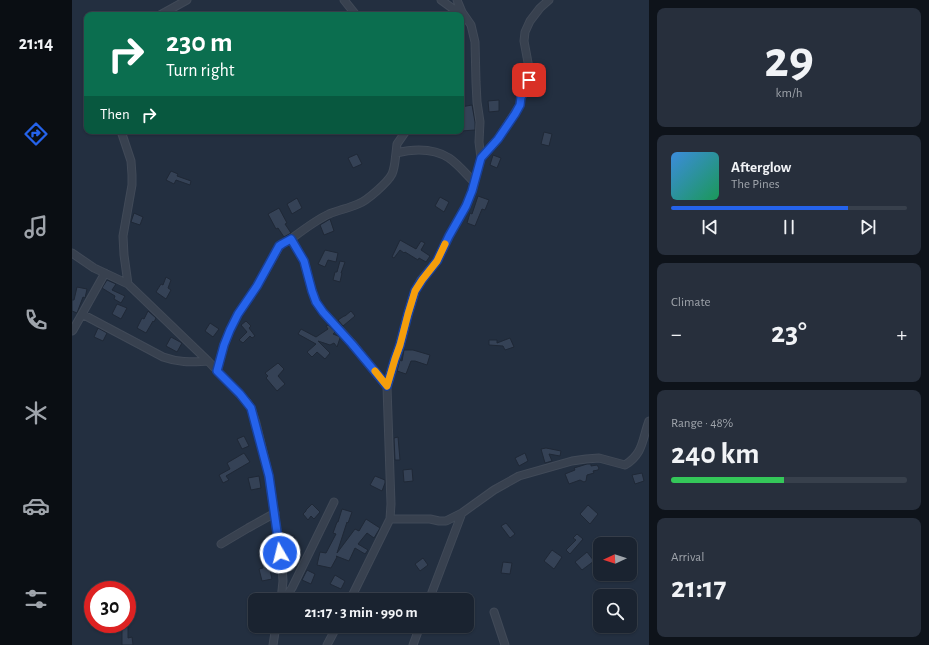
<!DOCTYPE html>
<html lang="en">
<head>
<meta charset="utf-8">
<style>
  body { margin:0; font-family:"Alegreya Sans",sans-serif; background:#272f3c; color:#f1f3f6; height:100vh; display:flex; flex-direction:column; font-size:15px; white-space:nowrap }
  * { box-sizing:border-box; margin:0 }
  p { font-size:13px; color:#9fa4ab }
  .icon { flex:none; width:22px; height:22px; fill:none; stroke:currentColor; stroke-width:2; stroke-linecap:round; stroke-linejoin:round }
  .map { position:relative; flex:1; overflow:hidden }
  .side { display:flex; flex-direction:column; gap:8px; padding:8px; background:#0e131a; width:280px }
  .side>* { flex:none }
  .hud { position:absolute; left:12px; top:12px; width:380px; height:122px; border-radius:8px; box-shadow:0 1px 3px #0004,0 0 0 1px #38404c; background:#0b6e4f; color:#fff; overflow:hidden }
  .needle { width:26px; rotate:267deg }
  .controls { position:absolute; left:521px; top:537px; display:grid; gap:8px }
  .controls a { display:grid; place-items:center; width:44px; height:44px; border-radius:8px; background:#1a2330; box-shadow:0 1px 3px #0004,0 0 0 1px #38404c; font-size:20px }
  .speed { position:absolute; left:12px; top:581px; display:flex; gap:8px; font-size:20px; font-weight:700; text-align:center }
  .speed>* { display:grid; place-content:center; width:52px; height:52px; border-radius:50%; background:#1a2330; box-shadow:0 1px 3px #0004,0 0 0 1px #38404c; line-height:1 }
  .speed .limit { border:6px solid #d22; background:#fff; color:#111 }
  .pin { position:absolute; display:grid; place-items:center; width:34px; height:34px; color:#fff; margin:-17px; border-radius:8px; box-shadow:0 2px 6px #0006 }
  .me { position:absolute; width:44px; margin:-22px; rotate:352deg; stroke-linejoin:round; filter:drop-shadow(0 0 3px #0008) }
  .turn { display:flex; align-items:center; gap:14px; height:84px; padding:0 16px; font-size:18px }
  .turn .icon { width:52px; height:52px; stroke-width:2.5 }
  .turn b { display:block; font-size:28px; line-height:34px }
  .then { display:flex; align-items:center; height:38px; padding:0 16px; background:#0003; gap:8px; font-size:15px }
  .big { font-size:30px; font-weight:600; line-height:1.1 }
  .side .tile { flex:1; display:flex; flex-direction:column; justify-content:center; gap:6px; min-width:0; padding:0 14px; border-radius:8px; background:#272f3c }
  .side .dial { align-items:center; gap:0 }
  .dial b { font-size:52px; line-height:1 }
  .song { display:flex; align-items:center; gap:12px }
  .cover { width:48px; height:48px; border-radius:6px; background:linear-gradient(135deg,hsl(210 70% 55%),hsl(150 70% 35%)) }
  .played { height:4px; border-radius:2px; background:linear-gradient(90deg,#2563eb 75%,#38404c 75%) }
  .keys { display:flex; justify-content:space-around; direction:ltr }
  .heat { display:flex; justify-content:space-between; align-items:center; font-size:22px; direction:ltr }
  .charge { height:6px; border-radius:3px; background:linear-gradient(90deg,#34c759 48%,#38404c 0) }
  .trip { position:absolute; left:176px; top:593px; width:226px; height:40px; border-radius:8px; background:#1a2330; box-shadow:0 1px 3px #0004,0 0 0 1px #38404c; font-weight:600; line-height:40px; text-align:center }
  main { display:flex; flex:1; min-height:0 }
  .menu { display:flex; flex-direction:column; width:72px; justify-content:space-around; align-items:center; background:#0a0e13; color:#9fa4ab }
  .menu .icon { width:28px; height:28px }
  .menu .on { color:#2563eb }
  .menu b { font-size:18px; color:#f1f3f6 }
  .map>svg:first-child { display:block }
  .building { fill:#354256; stroke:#1f2836 }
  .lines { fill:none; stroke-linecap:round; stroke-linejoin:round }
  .minor-casing { stroke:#414a58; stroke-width:9 }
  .minor { stroke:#38414f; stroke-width:7 }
  .route-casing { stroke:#184099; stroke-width:10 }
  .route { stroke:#2563eb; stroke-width:7 }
  .slow { stroke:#f59e0b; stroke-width:7 }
</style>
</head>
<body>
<main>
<nav class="menu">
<b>21:14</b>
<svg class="icon on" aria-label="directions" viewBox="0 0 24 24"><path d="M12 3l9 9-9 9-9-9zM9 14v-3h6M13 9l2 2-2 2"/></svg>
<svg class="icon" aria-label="music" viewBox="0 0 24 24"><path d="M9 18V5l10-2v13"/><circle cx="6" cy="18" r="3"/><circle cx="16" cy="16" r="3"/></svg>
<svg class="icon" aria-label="phone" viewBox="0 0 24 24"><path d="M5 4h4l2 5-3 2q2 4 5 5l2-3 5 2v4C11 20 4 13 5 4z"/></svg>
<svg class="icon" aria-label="climate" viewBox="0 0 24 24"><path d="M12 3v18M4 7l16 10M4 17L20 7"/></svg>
<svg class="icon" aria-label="car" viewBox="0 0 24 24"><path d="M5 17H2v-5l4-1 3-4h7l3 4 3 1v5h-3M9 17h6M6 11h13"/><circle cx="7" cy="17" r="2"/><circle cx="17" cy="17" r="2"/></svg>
<svg class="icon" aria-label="filters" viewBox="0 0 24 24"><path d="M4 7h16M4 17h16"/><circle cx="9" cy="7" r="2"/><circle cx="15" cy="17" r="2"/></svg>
</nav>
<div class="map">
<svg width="577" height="645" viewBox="0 0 577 645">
  <rect width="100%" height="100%" fill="#232f40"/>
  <path class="building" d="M427,100V111L417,112L416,101Z
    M400,105L403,122V130L389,131V107Z
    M472,132L480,134L477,146L469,144Z
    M285,154L290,164L281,168L276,158Z
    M421,155L429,158L425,168L418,165Z
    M99,171L106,174L105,176L119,181L118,185L104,180L102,184L94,180Z
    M406,196L417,200L413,210L410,209L403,226L395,223L398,213L400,214Z
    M368,197L377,202L372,212L363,206Z
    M225,198L230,208L220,214L215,204Z
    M207,208L215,223L213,224L219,233L212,237L206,228L204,229L196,214Z
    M62,213L71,217L68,225L59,222Z
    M258,219L262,231L252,235L248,225Z
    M328,240L344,249L349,241L353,243L349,250L358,256L354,262L347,258L346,260L333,252L332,253L328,250L322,258L320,257Z
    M253,250L266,253L264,262L256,260L253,267L246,264Z
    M268,261L273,262L269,273H270L268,282L261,280L263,272H265Z
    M94,277L99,280L96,288L99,290L94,299L84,292L89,284L91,285Z
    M35,280L44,284L40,290L53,296L49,303L42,299L43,296L30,288Z
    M5,287L15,289L13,298L11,297L5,313L0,311V300H2Z
    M45,304L55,308L49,319L40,314Z
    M76,311L84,318L82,322L81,321L74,333L65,328L70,318L72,319Z
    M279,311L283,316L271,326L266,320L272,316H273Z
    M174,321L179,326L177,328L183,336L180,338L178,336L171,343L167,340L175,332L169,325Z
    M138,323L147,329L141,337L133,331Z
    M256,325L263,332L261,334L266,336L268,338L265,347L262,343L258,345L246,341L258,353L253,359L245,352L240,357L235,352L244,344L226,334L229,329L244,337L256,329L254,326Z
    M26,328L35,333L31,341L22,337Z
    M99,337L110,343L105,352L94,346Z
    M438,338L442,347L433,350L431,346L417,345V340H425V343Z
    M332,350H341L358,355L355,365L343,361H339L334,374L325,371L328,360L330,361Z
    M206,363L212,369L206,376L213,384L205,391L194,378L196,376L193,373Z
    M172,436L177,446L170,449L165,439Z
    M326,437L328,460H323L322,438Z
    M474,448L489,451L488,456L477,454L480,461L473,463L469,449Z
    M172,453L178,462L154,476L157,480L151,483L147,475L158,469L155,463Z
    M453,453L456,461L447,466L443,458Z
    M515,464H519V466L525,465L527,468L526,470L521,471L522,473L515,475L514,481L512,482L508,480L497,484L493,474L503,470L502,468Z
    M340,469L341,481L332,482L331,470Z
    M570,473L572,481L563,484L560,475Z
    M187,476L189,488L179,490L176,478Z
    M303,476L313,480V483L310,491L298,485Z
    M240,504L248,512L242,519L239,516L236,520L231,514L234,511V510Z
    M516,505L526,514L518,524L508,514Z
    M270,509L280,512L276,523L275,522L265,553L283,529L287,531L294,519L308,528L302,538L295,533L286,544L296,550L293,554L283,548L277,561L264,556L265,557L259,568L245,565L248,552L254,553L264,534L261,533L265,522H266Z
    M434,523L443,534L438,538L429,526Z
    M505,534L511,539L498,554L494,550L504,540L501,538Z
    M222,535L225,546L216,549L213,538Z
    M480,550L490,557L482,569L472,561Z
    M515,552L522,561L510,570L503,562Z
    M351,558L356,565L348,571L343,564Z
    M196,561L200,579L190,581L187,569L191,568V564Z
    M431,562L440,563L438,574L429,573Z
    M235,570L243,574L239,584L230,580Z
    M263,575L273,581L269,589L258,584Z
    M50,624H56V638L60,637L61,645H50Z"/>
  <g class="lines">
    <defs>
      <path id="minor" d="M272,0L284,15
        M385,0L390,12
        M88,15L115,0
        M49,131L59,161L60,175V185L51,236L52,255L56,284
        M324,153L325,144L334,131
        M409,158L426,139L448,105L449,97L453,91L457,80V68L452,41L453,32L458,21L468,8L477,0
        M0,253L22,268L56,284L136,361L175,402L179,408L184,423L197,476L210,566L211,581L209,600
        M10,314L91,357C108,363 118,362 136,361
        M0,331L1,330L33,273
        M145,371L152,345L158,330L166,314L185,286L207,247L210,244L219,239
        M315,387L323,359L328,345L336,314L343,291L349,280L365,261L377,236L394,206L400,191L409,158L407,142L408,122L405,102L404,82L403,42L399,25L390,12L380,8L369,0
        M318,519H358L367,521H374L390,513L422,490L447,476L500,461L514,459L527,458L553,465C572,453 570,439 577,421
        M149,544L176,528L203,513
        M209,600L215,595L220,588L262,502
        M278,600L316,523L318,519L319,504L315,387L280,343L251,312L244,302L240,291L232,261L219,239C231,230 244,220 257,214C267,210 277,208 286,204C295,201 316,182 320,174C323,167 323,160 324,153C341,149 361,148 377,158C386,164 394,174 402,182
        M357,600L390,513
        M422,612L433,645
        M201,645L204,626
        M255,645L265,626
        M341,645L348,626"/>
    </defs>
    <use href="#minor" class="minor-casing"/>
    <use href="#minor" class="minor"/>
  </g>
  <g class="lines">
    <defs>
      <path id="route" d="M208,553L197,476L179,408L168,394L145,371L152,345L158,330L166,314L185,286L207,246L210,244L219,239L232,261L240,291L244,302L251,312L280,344L315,386L323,359L328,345L336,314L343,291L350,280L365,261L377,236L394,206L400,191L409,158L426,139L443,114L448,105L449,97L453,91L457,80"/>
    </defs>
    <use href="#route" class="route-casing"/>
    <use href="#route" class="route"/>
    <path class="slow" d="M303,371L315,386L323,359L328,345L336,314L343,291L350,280L365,261L373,244"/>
  </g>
</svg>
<div class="controls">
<a><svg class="needle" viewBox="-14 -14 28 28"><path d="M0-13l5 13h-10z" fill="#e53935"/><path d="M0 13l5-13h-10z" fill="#9fa4ab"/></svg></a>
<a><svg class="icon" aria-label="search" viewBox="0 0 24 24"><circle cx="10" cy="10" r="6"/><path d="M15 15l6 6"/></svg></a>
</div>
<div class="speed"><div class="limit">30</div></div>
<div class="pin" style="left:457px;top:80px;background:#d93025"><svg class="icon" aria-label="arrive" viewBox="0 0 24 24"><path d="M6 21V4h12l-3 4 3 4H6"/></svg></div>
<svg class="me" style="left:208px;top:553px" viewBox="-20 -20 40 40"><circle r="17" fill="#2563eb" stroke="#fff" stroke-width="3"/><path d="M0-11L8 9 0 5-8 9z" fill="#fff"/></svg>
<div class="trip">21:17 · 3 min · 990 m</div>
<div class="hud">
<div class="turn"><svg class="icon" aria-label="right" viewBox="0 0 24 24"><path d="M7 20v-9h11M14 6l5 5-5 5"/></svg><div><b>230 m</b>Turn right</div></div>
<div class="then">Then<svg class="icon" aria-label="right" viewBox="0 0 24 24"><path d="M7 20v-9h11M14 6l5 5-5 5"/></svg></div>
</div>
</div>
<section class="side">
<div class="tile dial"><b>29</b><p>km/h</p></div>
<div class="tile">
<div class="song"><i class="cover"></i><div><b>Afterglow</b><p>The Pines</p></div></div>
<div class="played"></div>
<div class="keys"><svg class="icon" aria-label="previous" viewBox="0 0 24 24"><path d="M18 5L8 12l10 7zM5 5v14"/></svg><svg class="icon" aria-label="pause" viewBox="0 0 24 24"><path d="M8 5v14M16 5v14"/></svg><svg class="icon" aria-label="next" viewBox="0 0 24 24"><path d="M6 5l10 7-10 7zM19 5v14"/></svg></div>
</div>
<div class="tile"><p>Climate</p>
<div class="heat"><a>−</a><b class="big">23°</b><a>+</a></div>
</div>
<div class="tile"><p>Range · 48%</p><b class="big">240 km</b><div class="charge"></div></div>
<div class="tile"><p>Arrival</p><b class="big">21:17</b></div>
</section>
</main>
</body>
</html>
